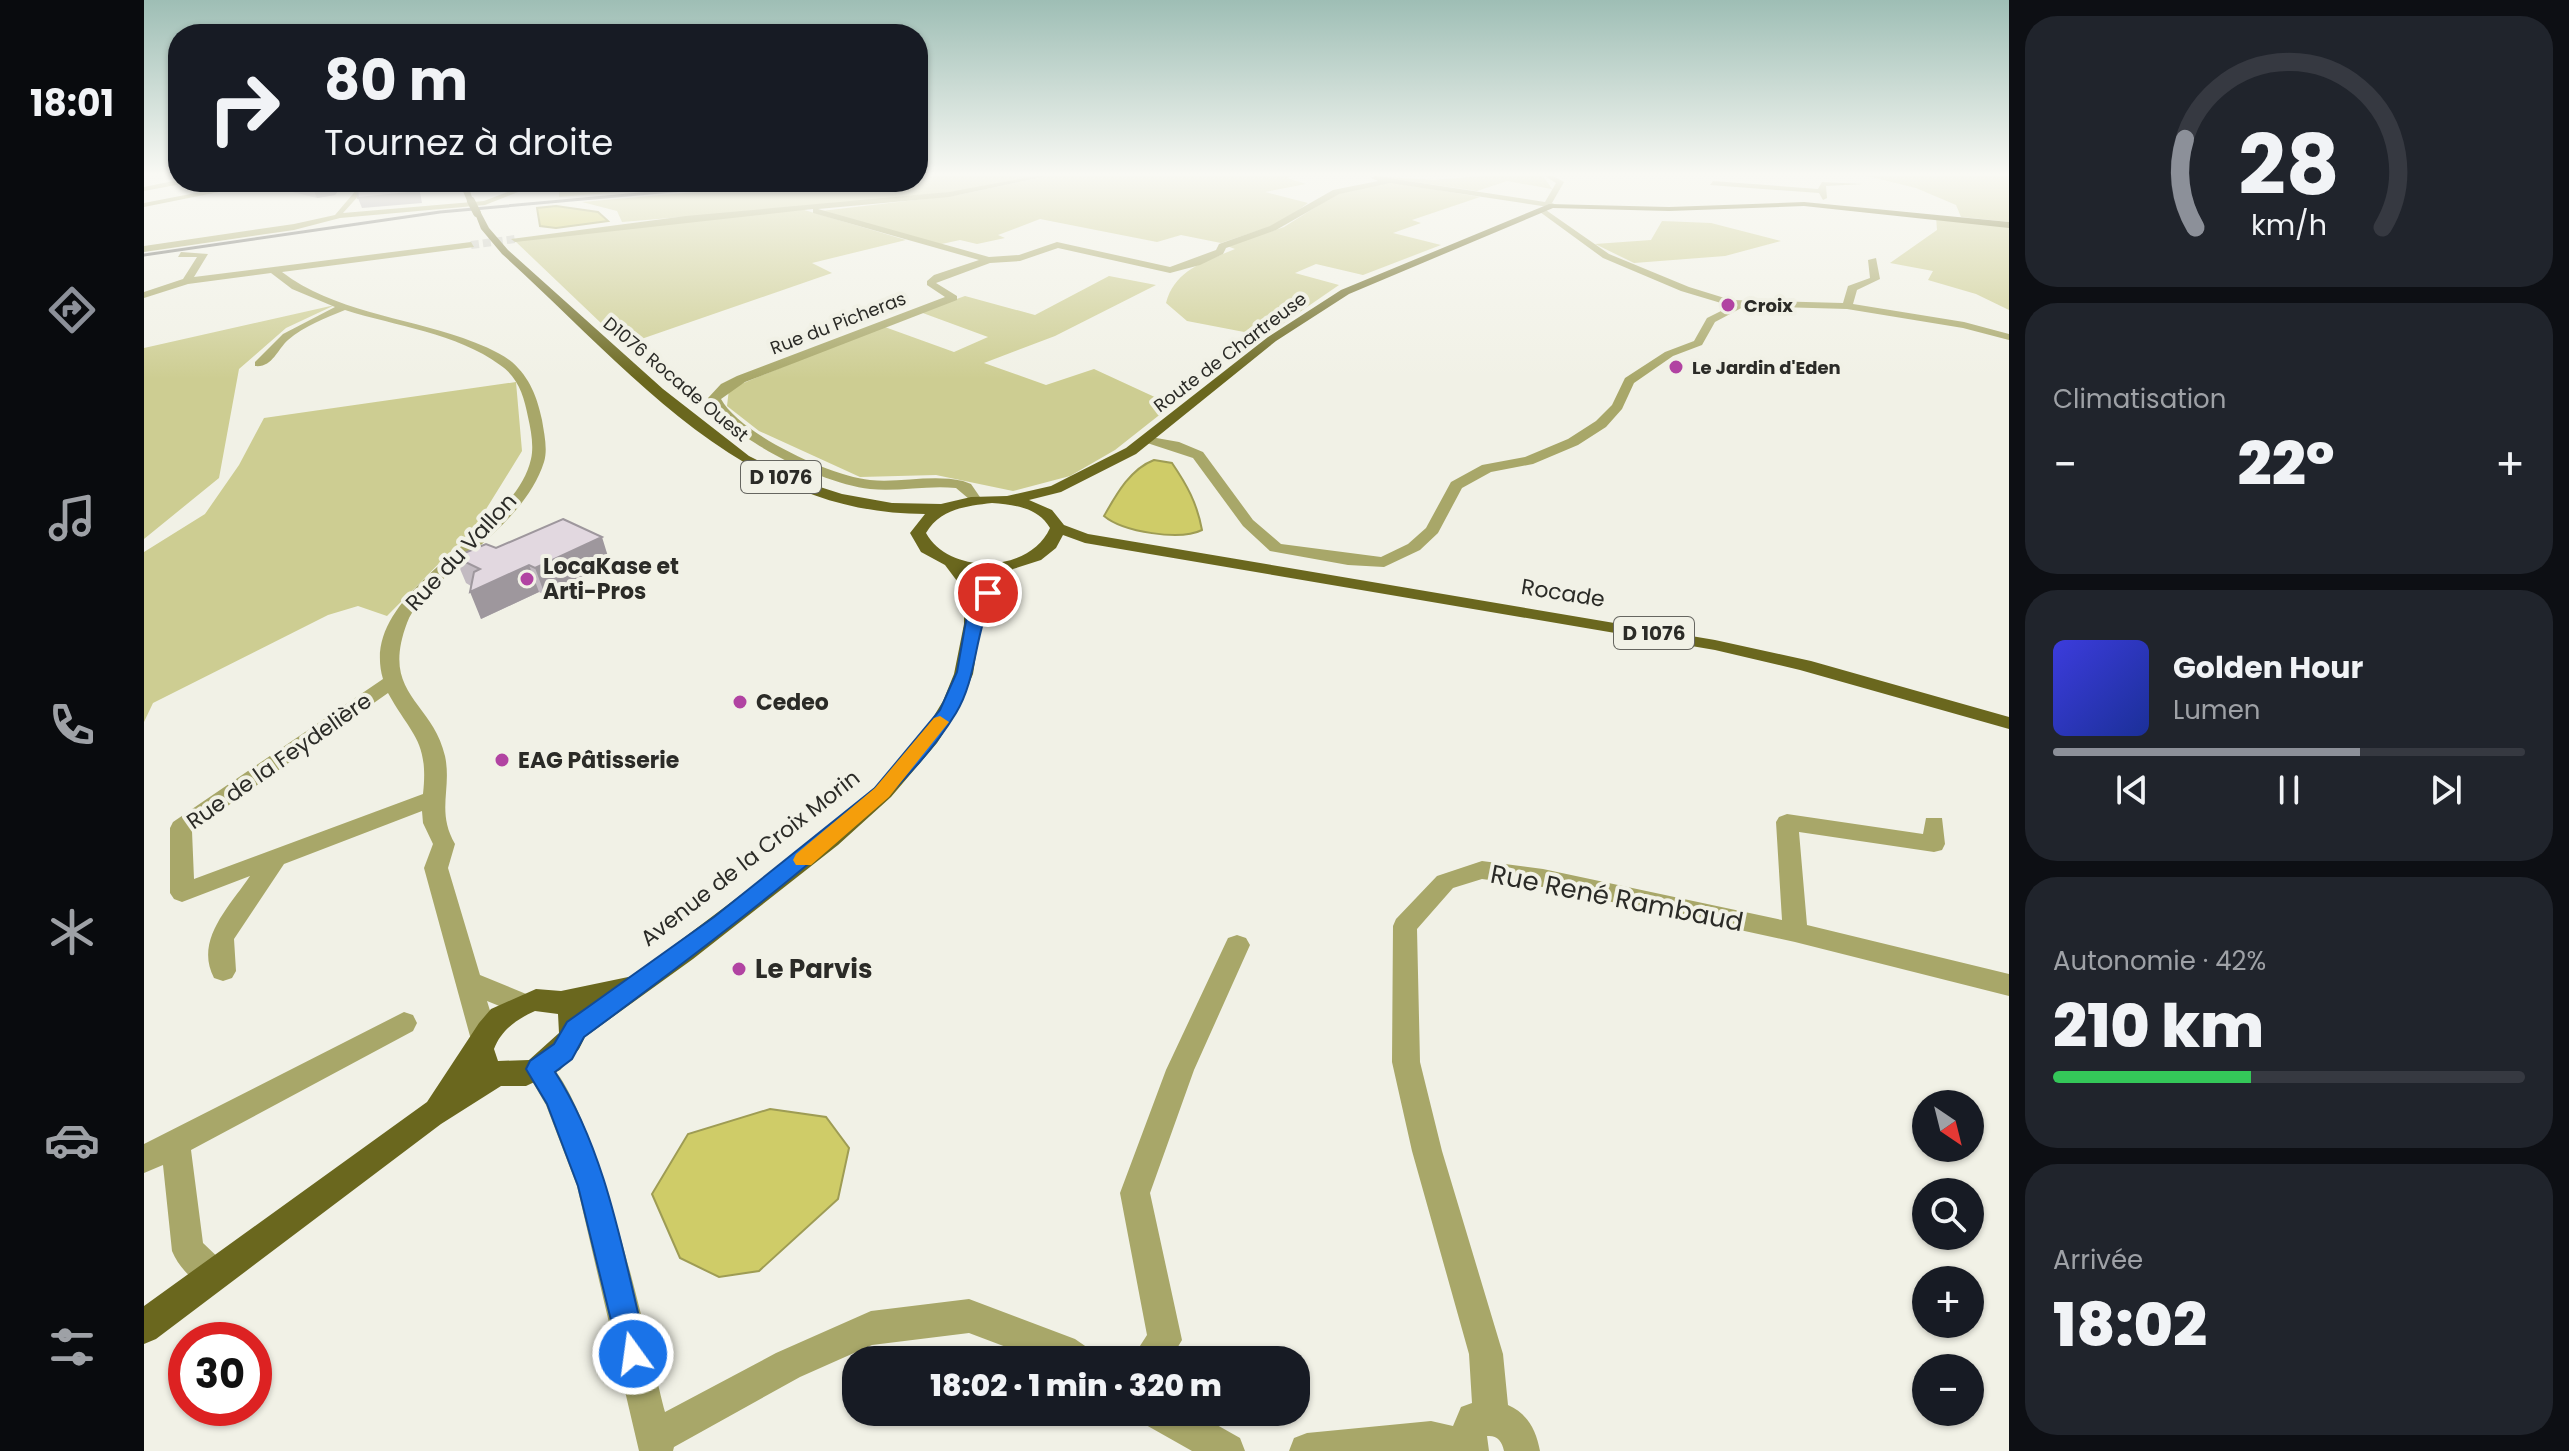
<!DOCTYPE html>
<html lang="fr">
<head>
<meta charset="utf-8">
<style>
  body { margin:0; font-family:Poppins,sans-serif; background:#20242c; color:#f1f3f6; height:100vh; display:flex; flex-direction:column; font-size:30px; white-space:nowrap }
  * { box-sizing:border-box; margin:0 }
  p { font-size:26px; color:#9ea1a6 }
  .icon { flex:none; width:44px; height:44px; fill:none; stroke:currentColor; stroke-width:2; stroke-linecap:round; stroke-linejoin:round }
  .map { position:relative; flex:1; overflow:hidden }
  .details { display:flex; flex-direction:column; gap:16px; padding:16px; background:#0d0f14; width:560px }
  .details>* { flex:none }
  .hud { position:absolute; left:24px; top:24px; width:760px; height:168px; border-radius:32px; box-shadow:0 2px 6px #0004; background:#171b24; color:#f1f3f6; overflow:hidden }
  .needle { width:52px; rotate:145deg }
  .tools { position:absolute; left:1768px; top:1090px; display:grid; gap:16px }
  .tools a { display:grid; place-items:center; width:72px; height:72px; border-radius:50%; background:#171b24; box-shadow:0 2px 6px #0004; font-size:40px }
  .speed { position:absolute; left:24px; top:1322px; display:flex; gap:16px; font-size:40px; font-weight:700; text-align:center }
  .speed>* { display:grid; place-content:center; width:104px; height:104px; border-radius:50%; background:#171b24; box-shadow:0 2px 6px #0004; line-height:1 }
  .speed .limit { border:12px solid #d22; background:#fff; color:#111 }
  .pin { position:absolute; display:grid; place-items:center; width:68px; height:68px; color:#fff; margin:-34px; border:4px solid #fff; border-radius:50%; box-shadow:0 2px 8px #0007 }
  .me { position:absolute; width:88px; margin:-44px; rotate:346deg; stroke-linejoin:round; filter:drop-shadow(0 0 6px #0008) }
  .turn { display:flex; align-items:center; gap:28px; height:168px; padding:0 24px; font-size:36px }
  .turn .icon { width:104px; height:104px; stroke-width:2.5 }
  .turn b { display:block; font-size:56px; line-height:68px }
  .big { font-size:60px; font-weight:800; line-height:1.1 }
  .details .widget { flex:1; display:flex; flex-direction:column; justify-content:center; gap:12px; min-width:0; padding:0 28px; border-radius:32px; background:#20242c }
  .details .dial { align-items:center; gap:0 }
  .dial svg { height:208px; overflow:visible; fill:none; stroke:#363941; stroke-width:7; stroke-linecap:round; text-anchor:middle }
  .dial text { fill:#f1f3f6; stroke:none }
  .song { display:flex; align-items:center; gap:24px }
  .cover { width:96px; height:96px; border-radius:12px; background:linear-gradient(135deg,hsl(240 70% 55%),hsl(230 70% 35%)) }
  .played { height:8px; border-radius:4px; background:linear-gradient(90deg,#8c9099 65%,#363941 65%) }
  .keys { display:flex; justify-content:space-around; direction:ltr }
  .heat { display:flex; justify-content:space-between; align-items:center; font-size:44px; direction:ltr }
  .charge { height:12px; border-radius:6px; background:linear-gradient(90deg,#34c759 42%,#363941 0) }
  .trip { position:absolute; left:698px; top:1346px; width:468px; height:80px; border-radius:32px; background:#171b24; box-shadow:0 2px 6px #0004; font-weight:800; line-height:80px; text-align:center }
  main { display:flex; flex:1; min-height:0 }
  .menu { display:flex; flex-direction:column; width:144px; justify-content:space-around; align-items:center; background:#090b0e; color:#9ea1a6 }
  .menu .icon { width:56px; height:56px }
  .menu .current { color:#8c9099 }
  .menu b { font-size:36px; color:#f1f3f6 }
  .map>svg:first-child { display:block }
  .green { fill:#cdcd92 }
  .water { fill:#cfcc68; stroke:#9e9c54; stroke-width:2 }
  .lines { fill:none; stroke-linecap:round; stroke-linejoin:round }
  .minor-tunnel { stroke:#c9c9c0; stroke-width:8; stroke-dasharray:8 4; stroke-linecap:butt }
  .minor { fill:#a8a769; fill-rule:evenodd }
  .major { fill:#6a671e; fill-rule:evenodd }
  .rail { stroke:#6c6c66; stroke-width:3 }
  .major-bridge { stroke:#6a671e; stroke-width:8 }
  .wall { fill:#c2bac1 }
  .shaded-wall { fill:#9e979d }
  .building { fill:#e2d8e0; stroke:#9e979d; stroke-width:2 }
  .route { fill:#1a73e8; stroke:#114b97; stroke-width:2 }
  .slow { fill:#f59e0b }
  .poi-dot { fill:#b143a2; stroke:#f1f1e6; stroke-width:3 }
  .labels { text-anchor:middle; dominant-baseline:central; stroke-width:8; stroke-linejoin:round; paint-order:stroke }
  .far-poi-label { font-size:18px; font-weight:bold; fill:#2b2b27; stroke:#f1f1e6; text-anchor:start }
  .far-street-label { font-size:18px; fill:#2b2b27; stroke:#f1f1e6 }
  .shield { fill:#f1f1e6; stroke:#666660; stroke-width:2 }
  .shield-label { font-size:20px; font-weight:bold; fill:#2b2b27 }
  .street-label { font-size:22px; fill:#2b2b27; stroke:#f1f1e6 }
  .poi-label { font-size:22px; font-weight:bold; fill:#2b2b27; stroke:#f1f1e6; text-anchor:start }
  .near-street-label { font-size:26px; fill:#2b2b27; stroke:#f1f1e6 }
  .near-poi-label { font-size:26px; font-weight:bold; fill:#2b2b27; stroke:#f1f1e6; text-anchor:start }
</style>
</head>
<body>
<main>
<nav class="menu">
<b>18:01</b>
<svg class="icon current" aria-label="directions" viewBox="0 0 24 24"><path d="M12 3l9 9-9 9-9-9zM9 14v-3h6M13 9l2 2-2 2"/></svg>
<svg class="icon" aria-label="music" viewBox="0 0 24 24"><path d="M9 18V5l10-2v13"/><circle cx="6" cy="18" r="3"/><circle cx="16" cy="16" r="3"/></svg>
<svg class="icon" aria-label="phone" viewBox="0 0 24 24"><path d="M5 4h4l2 5-3 2q2 4 5 5l2-3 5 2v4C11 20 4 13 5 4z"/></svg>
<svg class="icon" aria-label="climate" viewBox="0 0 24 24"><path d="M12 3v18M4 7l16 10M4 17L20 7"/></svg>
<svg class="icon" aria-label="car" viewBox="0 0 24 24"><path d="M5 17H2v-5l4-1 3-4h7l3 4 3 1v5h-3M9 17h6M6 11h13"/><circle cx="7" cy="17" r="2"/><circle cx="17" cy="17" r="2"/></svg>
<svg class="icon" aria-label="filters" viewBox="0 0 24 24"><path d="M4 7h16M4 17h16"/><circle cx="9" cy="7" r="2"/><circle cx="15" cy="17" r="2"/></svg>
</nav>
<div class="map">
<svg width="1865" height="1451" viewBox="0 0 1865 1451">
  <rect width="100%" height="100%" fill="#f1f1e6"/>
  <path class="green" d="M774,176H891L844,187L755,199L478,222L473,211L438,202L667,182H774Z
    M904,176H1149L1143,178L1162,184L1121,192L1164,203L1137,223L1077,243L1037,235L1013,242L896,219L854,235L861,238L833,244L816,240L793,245L677,211L814,195Z
    M1229,176L1290,180L1335,176H1399L1408,189L1363,181L1333,191Z
    M1723,176H1865V222L1817,217L1812,205L1772,188Z
    M435,182H591L415,197V188L437,185Z
    M1246,182L1336,197L1268,220L1277,223L1249,233L1297,245L1219,275L1172,264L1151,273L1195,285L1121,336L1043,321L1022,303C1031,269 1061,262 1091,249L1083,246L1140,227L1194,193Z
    M657,209L762,240L668,263L688,273L480,345L371,241Z
    M1792,217L1865,226V310L1832,294L1784,280L1789,271L1746,263L1793,230Z
    M1518,221L1567,223L1637,241L1581,256L1490,263L1451,244L1507,240Z
    M965,276L1012,285L911,336L840,363L902,385L950,369L1028,405L971,450L926,476L869,491L792,475L716,477L615,431L583,406L585,389L738,326L810,352L844,337L776,312L821,296L891,315Z
    M191,305L142,328L95,369L75,478L0,539V348Z
    M372,382L378,451L331,527L243,616L214,606L184,615L9,703L0,722V552L61,514L95,465L120,418Z"/>
  <path class="water" d="M412,206L454,212L464,221L412,228L396,226L393,208Z
    M1010,460L1028,463C1043,485 1053,503 1058,530C1036,541 979,532 960,516C972,495 986,469 1010,460Z
    M626,1109L682,1117L705,1148L694,1199L615,1271L575,1277L536,1258L508,1194L544,1134Z"/>
  <g class="lines">
    <path class="minor-tunnel" d="M327,245L371,239"/>
    <path class="minor" d="M892,176H903L805,197L674,209L845,257L875,255L913,242L1026,267L1072,250L1075,244L1126,226L1189,190L1234,181L1227,178L1231,176L1401,202L1412,183L1401,176H1409L1420,182L1408,203L1415,206L1411,208L1246,183L1195,194L1132,230L1082,248L1079,254L1056,265L1026,273L914,248L876,261L846,263L792,283L813,296V300L601,382L577,399C596,434 686,476 726,480C757,483 788,474 819,481L827,484L838,500L831,504L812,488C783,485 754,492 726,489C678,483 587,441 564,398L577,384L593,376L801,297L783,285V281L790,275L835,260L669,213V209L371,242L367,239L542,216L805,192Z
      M34,180L37,184L0,191V187Z
      M1569,181L1674,189L1678,182L1719,184L1682,186L1683,198L1679,200L1675,193L1566,185Z
      M108,182H124L0,207V203Z
      M219,182H227L199,213L340,201L389,182H400L341,205L196,218L150,230L0,252V246L150,224L191,215Z
      M1399,208L1465,254L1545,287L1587,300L1699,303L1704,286L1726,278L1724,260L1732,258L1736,279L1713,290L1709,304L1820,322L1865,334V340L1819,328L1703,309L1601,306L1571,322L1558,345L1529,356L1490,383L1478,409L1462,427L1434,445L1389,464L1347,472L1318,488L1294,533L1276,550L1240,567L1204,565L1126,551L1099,526L1049,458L994,440L1001,436L1035,442L1059,452L1109,520L1137,544L1237,557L1264,544L1282,528L1307,482L1338,465L1381,457L1424,439L1452,421L1468,405L1481,378L1521,352L1550,341L1563,318L1587,306L1537,291L1459,258L1396,212Z
      M327,242L330,247L138,272C189,311 259,317 319,338C335,344 354,351 368,362C386,378 393,397 398,420C400,433 404,449 400,462C384,513 329,549 293,585C283,596 268,608 263,623C236,695 288,700 301,756C308,789 292,811 311,844L304,868L336,975L387,996L391,1004L387,1012L378,1015L343,1001L354,1036L350,1044L340,1048L330,1044L326,1036L280,868L289,844L279,823L278,811L140,864L90,939L92,971L88,978L79,981L70,978C50,940 86,906 106,876L38,902L30,899L26,893V828L29,822L239,679C212,588 370,537 387,459C390,446 387,430 384,417C380,396 374,377 356,365C313,333 251,326 201,310C182,318 160,326 144,340C133,350 128,368 111,366V362L139,334L191,307L148,289L127,273L44,284L0,298V292L39,279L53,257H34L37,252L64,254L50,277ZM244,693C267,735 285,740 279,794L50,879L48,831Z
      M1643,814L1779,834L1782,818H1798L1801,844L1798,850L1790,852L1655,832L1663,925L1865,974V996L1651,942L1399,887L1338,879L1309,888L1273,929L1276,1062L1298,1151L1359,1354L1364,1405C1384,1414 1392,1430 1396,1451H1360C1358,1441 1353,1435 1343,1436L1345,1451H1145L1150,1438L1163,1433L1287,1421L1309,1426L1317,1407L1328,1403L1325,1354L1268,1151L1248,1062L1249,926L1252,919L1293,876L1338,861L1399,869L1638,920L1632,822L1635,817Z
      M1093,935L1102,938L1106,945L1050,1070L1006,1193L1038,1340L1026,1360H987L1003,1335L976,1193L1022,1070L1084,938Z
      M260,1012L269,1015L273,1023L269,1031L47,1150L59,1243L80,1263L84,1275L80,1287L68,1291C51,1284 35,1268 28,1251L19,1165L0,1173V1144Z
      M395,1057C447,1076 505,1352 521,1412L632,1353L727,1311L825,1299L931,1339L944,1348L949,1360H897L825,1333L728,1345L656,1377L530,1447L529,1451H495L433,1186L402,1105L381,1069L385,1060Z
      M997,1412H1050L1096,1438L1101,1451H1048L1002,1425Z"/>
    <path class="major" d="M315,182H323L330,203H324Z
      M1660,202L1865,222V228L1660,206L1525,211L1409,208L1205,294L1132,341L992,454L917,492L885,500L908,510L920,525L944,534L1571,640L1667,661L1865,717V729L1656,670L1571,650L941,543L919,535L912,548L897,560L869,569L838,617L829,674L814,710L793,743L747,797L694,845L549,959L441,1037L435,1049L416,1070L382,1086H357L297,1124L12,1339L0,1344V1306L283,1102L335,1023L347,1009L392,989L417,991L489,976L678,834L732,786L779,734L799,701L810,674L820,624V596L813,581L801,565L777,552L766,533L781,514C596,514 484,367 358,254L337,229L330,211H336L345,228L364,250L519,389L605,456L651,479L698,494L748,503L797,504L827,497L863,496L907,486L982,448L1124,337L1197,290L1405,204L1525,207ZM848,503C870,505 894,507 906,528C886,573 806,576 782,533C796,509 822,506 848,503ZM823,571L851,572L836,594ZM391,1011L414,1014L415,1033L385,1060L354,1061L350,1049C357,1030 373,1019 391,1011Z"/>
    <path class="rail" d="M0,255L296,212L628,182"/>
    <path class="major-bridge" d="M327,201L333,213"/>
  </g>
  <path class="wall" d="M129,182H201L191,195L173,198L132,188Z
    M311,557L466,563L401,595L395,592L337,619L327,586L322,583Z"/>
  <path class="shaded-wall" d="M190,182H201L191,195L173,198L169,189Z
    M274,182L278,203L218,208L214,198Z
    M458,537L466,563L401,595L391,568Z
    M385,565L395,592L337,619L326,592Z"/>
  <path class="building" d="M141,182H190L188,186L169,189Z
    M217,182H273L274,192L214,198L213,187Z
    M419,519L458,537L391,568L385,565L326,592L330,572L336,569L311,557L342,544L352,548Z"/>
  <linearGradient id="sky" x2="0" y2="1"><stop stop-color="#9ebeb5"/><stop offset="0.46" stop-color="#f9f9f4"/><stop offset="1" stop-color="#f9f9f4" stop-opacity="0"/></linearGradient>
  <rect width="1865" height="379" fill="url(#sky)"/>
  <path class="route" d="M838,590L852,593C829,630 835,675 812,713C774,775 718,820 663,865C591,925 516,981 440,1037L428,1059L411,1072C464,1154 480,1260 504,1354L500,1365L489,1369L478,1365L434,1186L403,1104L382,1069L386,1061L410,1044L423,1022L570,917L731,788L796,710L813,672L823,615Z"/>
  <path class="slow" d="M796,716L805,722L745,797L667,865H652L649,860L652,854L731,788L790,718Z"/>
  <g class="poi-dot">
    <circle cx="1584" cy="305" r="8"/>
    <circle cx="1532" cy="367" r="8"/>
    <circle cx="383" cy="579" r="8"/>
    <circle cx="596" cy="702" r="8"/>
    <circle cx="358" cy="760" r="8"/>
    <circle cx="595" cy="969" r="8"/>
  </g>
  <g class="labels">
    <g class="far-poi-label">
      <text x="1600" y="305">Croix</text>
      <text x="1548" y="367">Le Jardin d'Eden</text>
    </g>
    <g class="far-street-label">
      <text transform="translate(694 323) rotate(-21)">Rue du Picheras</text>
      <text transform="translate(1086 352) rotate(-37)">Route de Chartreuse</text>
      <text transform="translate(532 379) rotate(40)">D1076 Rocade Ouest</text>
    </g>
    <g class="shield">
      <rect x="597" y="461" width="80" height="32" rx="6"/>
      <rect x="1470" y="617" width="80" height="32" rx="6"/>
    </g>
    <g class="shield-label">
      <text x="637" y="477">D 1076</text>
      <text x="1510" y="633">D 1076</text>
    </g>
    <g class="street-label">
      <text transform="translate(317 552) rotate(-47)">Rue du Vallon</text>
      <text transform="translate(1419 593) rotate(9)">Rocade</text>
      <text transform="translate(135 761) rotate(-35)">Rue de la Feydelière</text>
      <text transform="translate(606 858) rotate(-38)">Avenue de la Croix Morin</text>
    </g>
    <g class="poi-label">
      <text x="399" y="566">LocaKase et<tspan x="399" dy="25">Arti-Pros</tspan></text>
      <text x="612" y="702">Cedeo</text>
      <text x="374" y="760">EAG Pâtisserie</text>
    </g>
    <g class="near-street-label">
      <text transform="translate(1473 898) rotate(11)">Rue René Rambaud</text>
    </g>
    <g class="near-poi-label">
      <text x="611" y="969">Le Parvis</text>
    </g>
  </g>
</svg>
<div class="tools">
<a><svg class="needle" viewBox="-14 -14 28 28"><path d="M0-13l5 13h-10z" fill="#e53935"/><path d="M0 13l5-13h-10z" fill="#9ea1a6"/></svg></a>
<a><svg class="icon" aria-label="search" viewBox="0 0 24 24"><circle cx="10" cy="10" r="6"/><path d="M15 15l6 6"/></svg></a>
<a>+</a>
<a>−</a>
</div>
<div class="speed"><div class="limit">30</div></div>
<div class="pin" style="left:844px;top:593px;background:#d93025"><svg class="icon" aria-label="arrive" viewBox="0 0 24 24"><path d="M6 21V4h12l-3 4 3 4H6"/></svg></div>
<svg class="me" style="left:489px;top:1354px" viewBox="-20 -20 40 40"><circle r="17" fill="#1a73e8" stroke="#fff" stroke-width="3"/><path d="M0-11L8 9 0 5-8 9z" fill="#fff"/></svg>
<div class="trip">18:02 · 1 min · 320 m</div>
<div class="hud">
<div class="turn"><svg class="icon" aria-label="right" viewBox="0 0 24 24"><path d="M7 20v-9h11M14 6l5 5-5 5"/></svg><div><b>80 m</b>Tournez à droite</div></div>
</div>
</div>
<section class="details">
<div class="widget dial"><svg viewBox="0 0 100 80">
<path d="M14 69A42 42 0 1 1 86 69"/>
<path d="M14 69A42 42 0 0 1 10 35" stroke="#8c9099"/>
<text x="50" y="56" font-size="32" font-weight="700">28</text>
<text x="50" y="72" font-size="11">km/h</text>
</svg></div>
<div class="widget"><p>Climatisation</p>
<div class="heat"><a>−</a><b class="big">22°</b><a>+</a></div>
</div>
<div class="widget">
<div class="song"><i class="cover"></i><div><b>Golden Hour</b><p>Lumen</p></div></div>
<div class="played"></div>
<div class="keys"><svg class="icon" aria-label="previous" viewBox="0 0 24 24"><path d="M18 5L8 12l10 7zM5 5v14"/></svg><svg class="icon" aria-label="pause" viewBox="0 0 24 24"><path d="M8 5v14M16 5v14"/></svg><svg class="icon" aria-label="next" viewBox="0 0 24 24"><path d="M6 5l10 7-10 7zM19 5v14"/></svg></div>
</div>
<div class="widget"><p>Autonomie · 42%</p><b class="big">210 km</b><div class="charge"></div></div>
<div class="widget"><p>Arrivée</p><b class="big">18:02</b></div>
</section>
</main>
</body>
</html>
